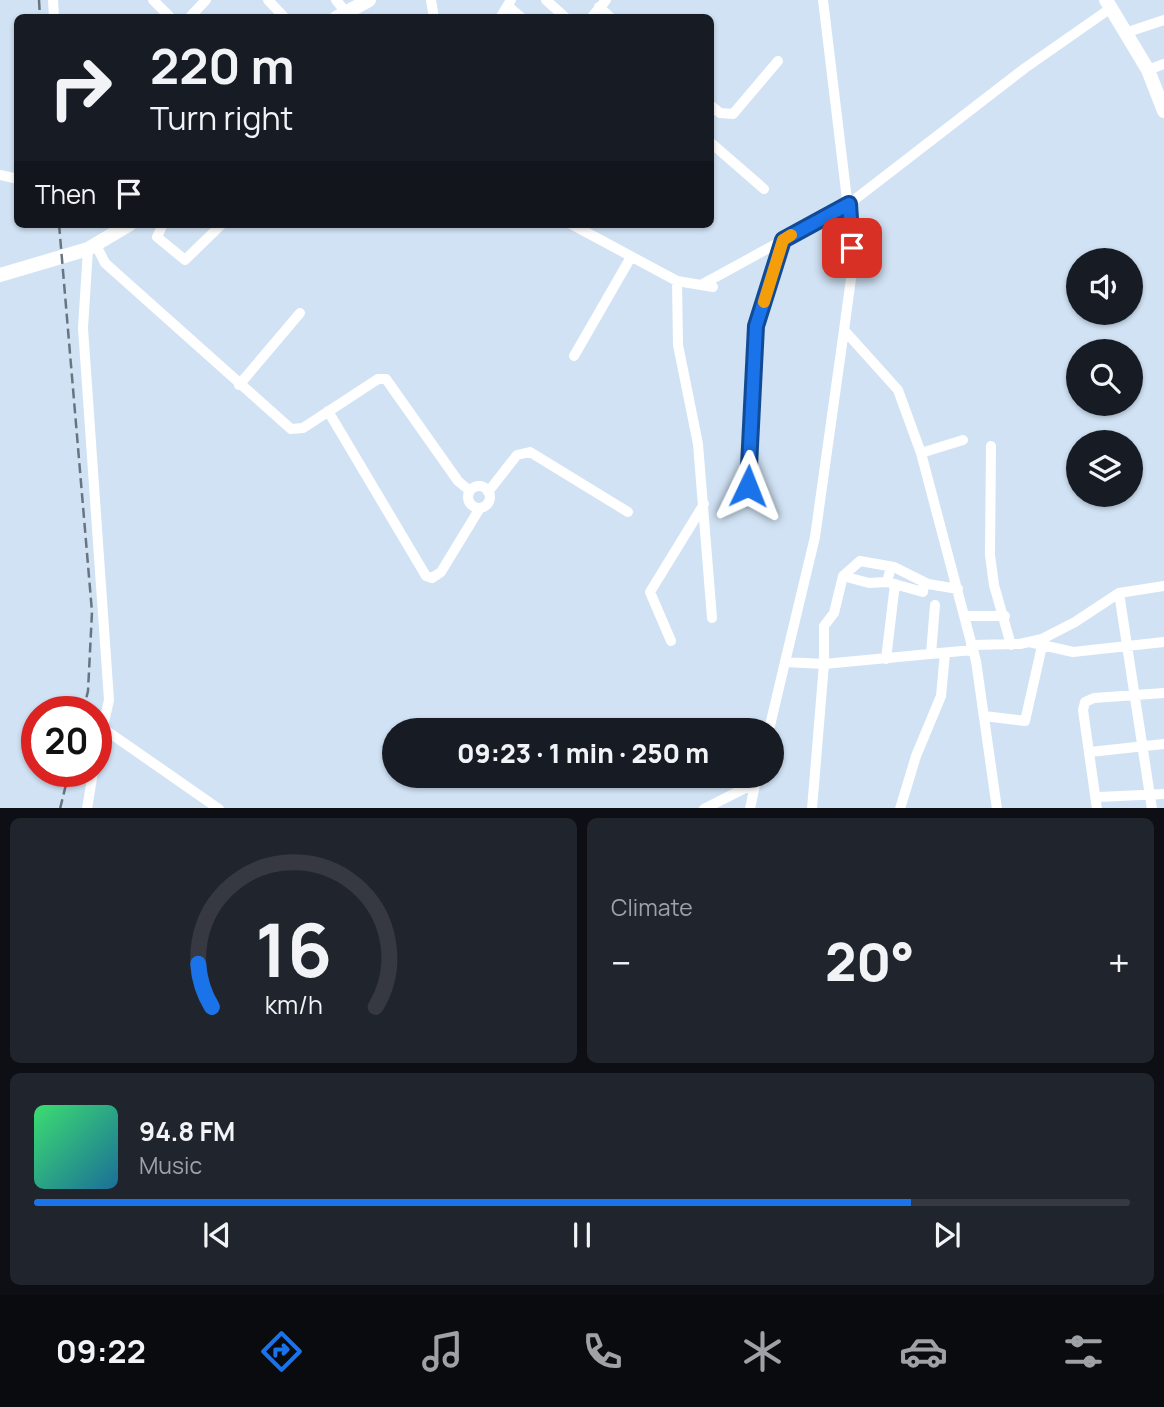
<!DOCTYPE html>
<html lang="en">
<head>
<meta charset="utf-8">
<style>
  body { margin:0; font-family:Manrope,sans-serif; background:#20242c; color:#f1f3f6; height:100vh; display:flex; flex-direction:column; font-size:26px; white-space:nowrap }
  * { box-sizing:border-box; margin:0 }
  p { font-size:23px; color:#9ea1a6 }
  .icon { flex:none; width:38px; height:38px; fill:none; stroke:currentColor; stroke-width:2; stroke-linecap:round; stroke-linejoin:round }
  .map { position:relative; height:808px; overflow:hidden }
  .details { display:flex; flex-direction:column; gap:10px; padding:10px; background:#0d0f14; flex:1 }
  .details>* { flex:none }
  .guide { position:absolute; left:14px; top:14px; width:700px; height:214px; border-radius:10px; box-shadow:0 2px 5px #0004; background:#171b24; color:#f1f3f6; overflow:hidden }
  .controls { position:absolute; left:1066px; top:248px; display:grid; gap:14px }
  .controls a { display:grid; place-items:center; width:77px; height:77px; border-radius:50%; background:#171b24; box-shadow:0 2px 5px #0004; font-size:35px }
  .speed { position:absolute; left:21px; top:696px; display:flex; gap:14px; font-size:35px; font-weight:700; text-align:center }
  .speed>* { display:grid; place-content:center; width:91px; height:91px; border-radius:50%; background:#171b24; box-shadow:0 2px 5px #0004; line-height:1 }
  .speed .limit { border:10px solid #d22; background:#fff; color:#111 }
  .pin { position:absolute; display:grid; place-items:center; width:60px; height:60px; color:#fff; margin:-30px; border-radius:14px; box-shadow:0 4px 10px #0006 }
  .me { position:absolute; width:77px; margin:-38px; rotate:2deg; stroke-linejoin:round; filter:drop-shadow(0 0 5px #0008) }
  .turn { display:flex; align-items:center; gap:24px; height:147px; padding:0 21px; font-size:32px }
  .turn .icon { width:91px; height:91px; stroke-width:2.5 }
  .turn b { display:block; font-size:49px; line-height:60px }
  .then { display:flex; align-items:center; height:66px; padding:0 21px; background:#0003; gap:14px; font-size:26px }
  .big { font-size:52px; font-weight:800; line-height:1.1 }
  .details .card { flex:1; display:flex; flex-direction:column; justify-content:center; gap:10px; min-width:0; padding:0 24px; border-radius:10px; background:#20242c }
  .details .dial { align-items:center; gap:0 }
  .dial svg { height:182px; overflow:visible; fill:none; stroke:#363941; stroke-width:7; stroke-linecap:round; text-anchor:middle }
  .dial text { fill:#f1f3f6; stroke:none }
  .song { display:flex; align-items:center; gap:21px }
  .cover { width:84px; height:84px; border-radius:10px; background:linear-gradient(135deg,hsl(140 70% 55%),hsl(200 70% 35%)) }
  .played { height:7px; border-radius:4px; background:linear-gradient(90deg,#1a73e8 80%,#363941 80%) }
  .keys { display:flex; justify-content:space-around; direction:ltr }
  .heat { display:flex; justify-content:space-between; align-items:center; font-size:38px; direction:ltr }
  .details .tiles { flex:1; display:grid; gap:10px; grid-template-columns:1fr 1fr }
  .card:last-child { grid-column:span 2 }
  .trip { position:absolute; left:382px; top:718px; width:402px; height:70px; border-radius:35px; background:#171b24; box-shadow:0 2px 5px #0004; font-weight:800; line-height:70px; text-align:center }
  .tab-bar { display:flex; height:112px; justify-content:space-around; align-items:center; background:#090b0e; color:#9ea1a6 }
  .tab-bar .icon { width:49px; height:49px }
  .tab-bar .active { color:#1a73e8 }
  .tab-bar b { font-size:32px; color:#f1f3f6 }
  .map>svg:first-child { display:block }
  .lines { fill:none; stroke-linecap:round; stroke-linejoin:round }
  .minor { stroke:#fff; stroke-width:10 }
  .major { stroke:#fff; stroke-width:14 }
  .rail { stroke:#68747f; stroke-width:2.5; stroke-dasharray:10 5; stroke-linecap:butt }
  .route-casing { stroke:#114b97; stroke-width:18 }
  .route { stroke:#1a73e8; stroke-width:12 }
  .slow { stroke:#f59e0b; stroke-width:12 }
</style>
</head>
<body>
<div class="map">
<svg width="1164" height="809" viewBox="0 0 1164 809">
  <rect width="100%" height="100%" fill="#d0e2f4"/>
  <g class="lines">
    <path class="minor" d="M53,0L54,18
      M153,0L171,18
      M268,0L285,18
      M336,0L345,11
      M431,0L434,18
      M546,0L566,18
      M823,0L851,233L853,264L844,330L898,390L921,453L976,661L997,809
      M509,7L522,18
      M599,7L611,18
      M189,18L206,0
      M500,18L511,0
      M591,18L606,0
      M1125,33L1164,20
      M1148,70L1164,64
      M710,105L720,113L733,114L778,61
      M710,142L764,189
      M0,175L18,179
      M163,224L157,237L185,260L222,224
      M571,224L677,281L713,287
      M96,245L105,263L291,429L303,428L378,379H386L458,481L470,491
      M88,249L83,328L109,700L96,759
      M677,281L678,345L698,444L712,618
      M703,284L849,204L1025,68L1111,8
      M574,356L631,257
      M239,385L300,313
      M328,411L426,576L432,578L441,572L480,508
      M991,446L990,555L994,585L1011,645
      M921,453L963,440
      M748,486L756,325L783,240
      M468 497a11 11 0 1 1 22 0a11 11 0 1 1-22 0Z
      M488,492L517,455L530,452L628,512
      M891,567L887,582L923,592L924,582
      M843,576L869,583L887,582
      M1119,593L1152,809
      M964,616H1005
      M671,641L650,592L704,504
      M1029,642L1073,652L1164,642
      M971,645L1020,644L1042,639L1075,622L1119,593L1164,586
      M931,654L935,605
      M886,659L895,584
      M785,662L815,537L844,330
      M984,716L1025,721L1042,646
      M104,729L219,809
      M769,730L785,662L824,664V626L834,613L843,576L860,561L894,567L928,584L958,589
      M1090,752L1164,744
      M1098,797L1164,794
      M87,809L93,772
      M704,809L755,783
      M750,809L757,775
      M812,809L824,664L972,650
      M900,809L916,756L941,696L945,653
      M1097,809L1083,710L1085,702L1094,698L1164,693"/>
    <path class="major" d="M1106,0L1148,70L1164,111
      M336,18L369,0
      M0,275L88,249L130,224"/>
    <path class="rail" d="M39,0L40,18
      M59,224L92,612L88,691L83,712
      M60,809L69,772"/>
  </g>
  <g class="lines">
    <defs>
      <path id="route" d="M748,486L756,326L783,240L849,204L852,248"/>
    </defs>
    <use href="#route" class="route-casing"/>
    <use href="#route" class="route"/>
    <path class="slow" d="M764,302L783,240L791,235"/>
  </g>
</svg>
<div class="controls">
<a><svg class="icon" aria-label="sound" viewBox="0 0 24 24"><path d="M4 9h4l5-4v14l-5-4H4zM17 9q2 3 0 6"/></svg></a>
<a><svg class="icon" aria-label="search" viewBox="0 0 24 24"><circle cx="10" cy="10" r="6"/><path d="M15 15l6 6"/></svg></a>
<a><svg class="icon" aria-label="layers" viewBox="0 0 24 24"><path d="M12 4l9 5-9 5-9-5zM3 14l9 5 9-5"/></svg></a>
</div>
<div class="speed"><div class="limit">20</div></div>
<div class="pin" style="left:852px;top:248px;background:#d93025"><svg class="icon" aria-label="arrive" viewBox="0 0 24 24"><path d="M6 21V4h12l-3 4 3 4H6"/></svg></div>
<svg class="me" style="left:748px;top:486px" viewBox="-20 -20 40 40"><path d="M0-17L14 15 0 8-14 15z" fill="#1a73e8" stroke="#fff" stroke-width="4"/></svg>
<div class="trip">09:23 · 1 min · 250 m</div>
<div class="guide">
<div class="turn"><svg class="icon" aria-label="right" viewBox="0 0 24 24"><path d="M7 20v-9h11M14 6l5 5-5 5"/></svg><div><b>220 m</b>Turn right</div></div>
<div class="then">Then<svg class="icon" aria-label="arrive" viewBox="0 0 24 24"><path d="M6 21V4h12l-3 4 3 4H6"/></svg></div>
</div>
</div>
<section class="details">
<div class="tiles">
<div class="card dial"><svg viewBox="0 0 100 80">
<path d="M14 69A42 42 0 1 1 86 69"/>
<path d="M14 69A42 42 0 0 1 8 50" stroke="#1a73e8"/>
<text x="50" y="56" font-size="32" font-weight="700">16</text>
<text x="50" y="72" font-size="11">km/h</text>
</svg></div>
<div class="card"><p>Climate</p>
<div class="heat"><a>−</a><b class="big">20°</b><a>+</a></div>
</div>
<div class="card">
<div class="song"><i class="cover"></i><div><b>94.8 FM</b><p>Music</p></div></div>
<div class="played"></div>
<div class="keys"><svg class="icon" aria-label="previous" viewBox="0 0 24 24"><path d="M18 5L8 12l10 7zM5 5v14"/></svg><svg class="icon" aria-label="pause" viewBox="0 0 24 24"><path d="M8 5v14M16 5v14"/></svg><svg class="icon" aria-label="next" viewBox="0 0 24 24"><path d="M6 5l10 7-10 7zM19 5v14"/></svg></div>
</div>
</div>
</section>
<nav class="tab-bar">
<b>09:22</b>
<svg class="icon active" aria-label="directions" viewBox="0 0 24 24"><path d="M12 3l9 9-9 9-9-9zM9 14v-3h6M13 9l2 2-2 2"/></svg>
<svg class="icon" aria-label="music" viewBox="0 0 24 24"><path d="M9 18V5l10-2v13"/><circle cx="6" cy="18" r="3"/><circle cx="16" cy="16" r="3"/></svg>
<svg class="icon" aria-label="phone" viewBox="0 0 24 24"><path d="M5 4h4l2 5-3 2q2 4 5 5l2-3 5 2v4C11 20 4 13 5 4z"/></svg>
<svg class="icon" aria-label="climate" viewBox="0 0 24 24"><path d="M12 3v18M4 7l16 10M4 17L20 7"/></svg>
<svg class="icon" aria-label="car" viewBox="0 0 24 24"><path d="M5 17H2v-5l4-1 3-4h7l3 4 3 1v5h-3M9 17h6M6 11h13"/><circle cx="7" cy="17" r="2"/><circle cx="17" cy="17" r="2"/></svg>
<svg class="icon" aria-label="filters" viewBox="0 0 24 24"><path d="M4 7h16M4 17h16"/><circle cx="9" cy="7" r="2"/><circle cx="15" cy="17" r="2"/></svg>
</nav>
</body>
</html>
